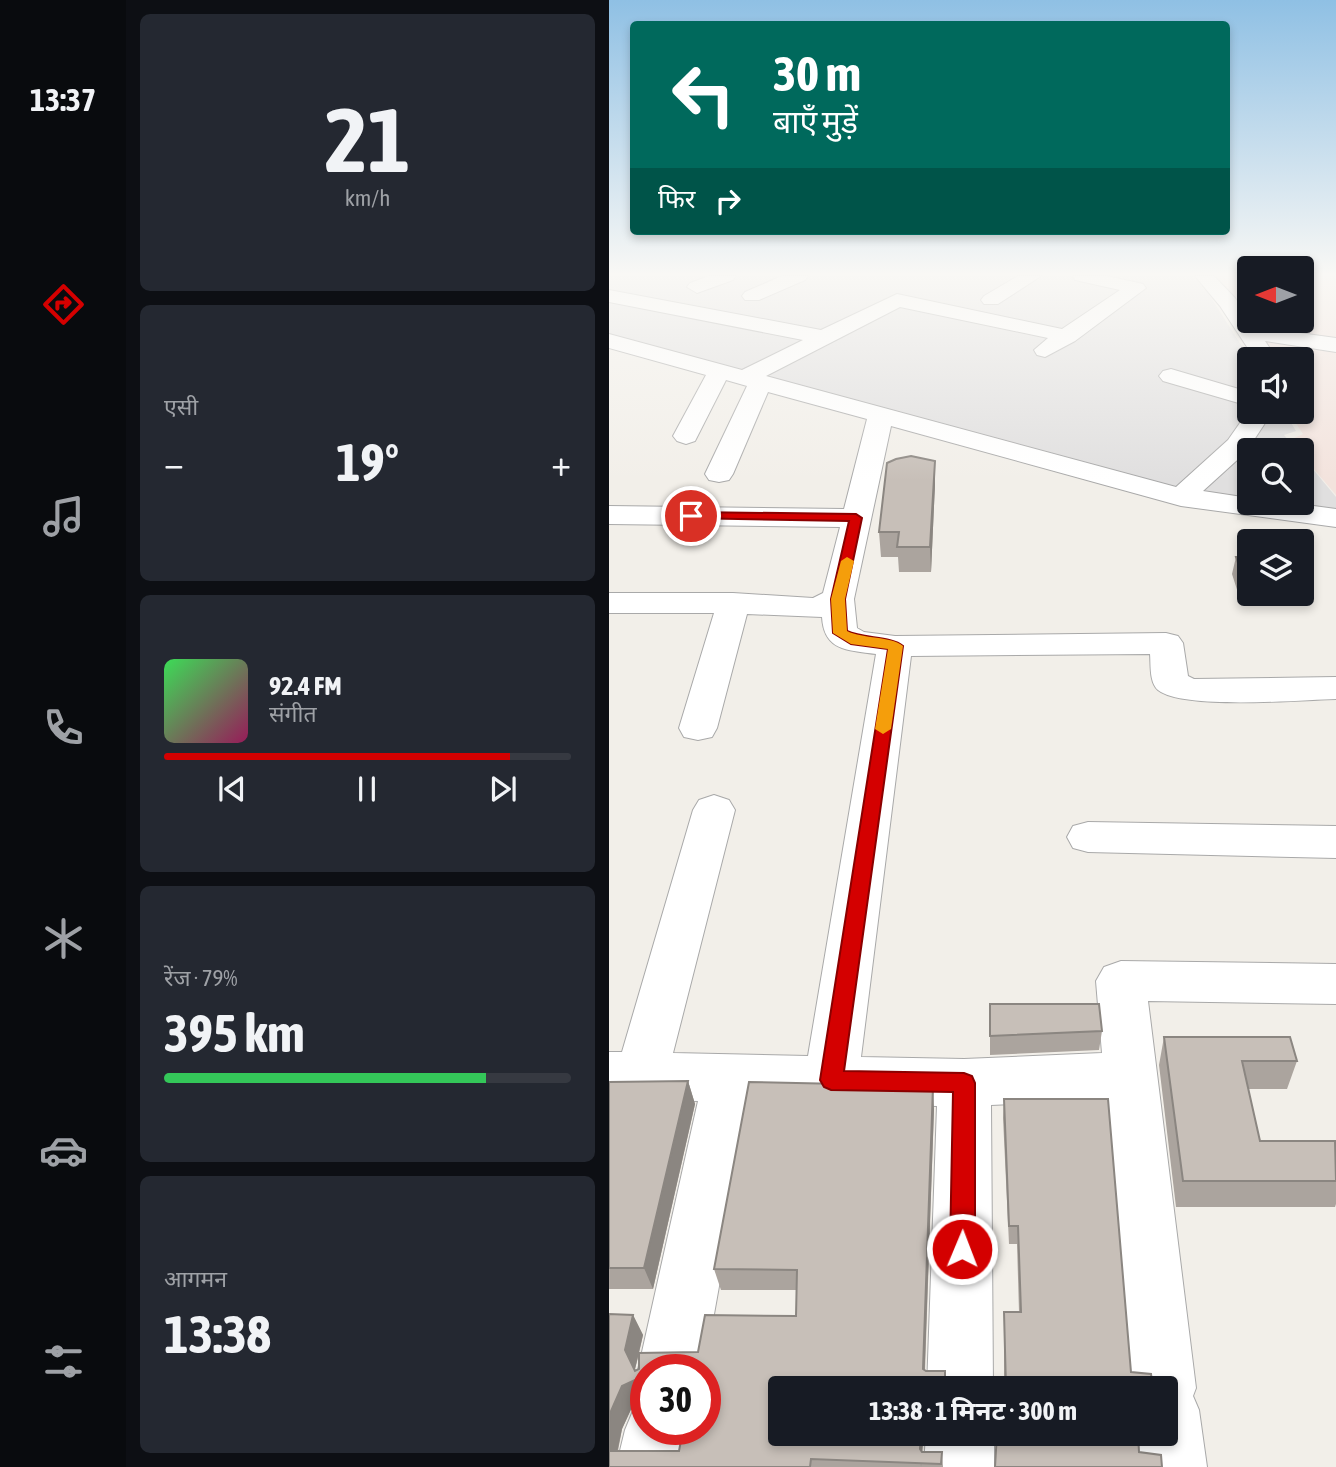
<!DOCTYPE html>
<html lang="hi">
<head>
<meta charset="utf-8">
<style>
  body { margin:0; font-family:"Asap Condensed","Noto Sans Devanagari",sans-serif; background:#242831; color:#f1f3f6; height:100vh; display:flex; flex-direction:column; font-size:26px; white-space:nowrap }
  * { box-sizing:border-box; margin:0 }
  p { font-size:23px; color:#9ea1a6 }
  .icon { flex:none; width:38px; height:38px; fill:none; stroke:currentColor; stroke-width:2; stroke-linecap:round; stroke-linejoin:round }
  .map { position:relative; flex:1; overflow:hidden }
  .details { display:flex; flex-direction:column; gap:14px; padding:14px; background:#0d0f14; width:483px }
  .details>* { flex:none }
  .guide { position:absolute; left:21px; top:21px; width:600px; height:214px; border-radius:7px; box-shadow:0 4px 10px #0003; background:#00695c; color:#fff; overflow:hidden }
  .needle { width:46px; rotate:270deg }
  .buttons { position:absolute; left:628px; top:256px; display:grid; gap:14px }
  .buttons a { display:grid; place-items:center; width:77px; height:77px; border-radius:7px; background:#171b24; box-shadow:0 4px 10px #0003; font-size:35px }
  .speed { position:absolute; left:21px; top:1354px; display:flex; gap:14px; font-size:35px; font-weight:700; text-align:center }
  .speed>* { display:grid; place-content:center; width:91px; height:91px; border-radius:50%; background:#171b24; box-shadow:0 4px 10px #0003; line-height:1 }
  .speed .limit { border:10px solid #d22; background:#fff; color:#111 }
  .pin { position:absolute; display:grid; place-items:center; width:60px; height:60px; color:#fff; margin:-30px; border:4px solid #fff; border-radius:50%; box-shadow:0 2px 7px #0007 }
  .me { position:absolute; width:77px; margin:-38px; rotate:1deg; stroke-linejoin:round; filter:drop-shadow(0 0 5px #0008) }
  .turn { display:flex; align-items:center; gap:24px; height:147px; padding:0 28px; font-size:32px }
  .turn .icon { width:91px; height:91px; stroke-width:2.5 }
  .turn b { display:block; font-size:49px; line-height:60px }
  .then { display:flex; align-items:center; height:66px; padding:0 28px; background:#0003; gap:14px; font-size:26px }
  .big { font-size:52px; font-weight:700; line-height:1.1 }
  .details .card { flex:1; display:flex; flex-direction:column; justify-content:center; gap:10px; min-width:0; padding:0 24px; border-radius:10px; background:#242831 }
  .details .dial { align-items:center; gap:0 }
  .dial b { font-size:91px; line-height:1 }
  .song { display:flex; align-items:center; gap:21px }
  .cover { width:84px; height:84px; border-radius:10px; background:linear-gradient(135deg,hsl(130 70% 55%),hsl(330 70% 35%)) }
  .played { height:7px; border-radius:4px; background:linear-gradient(90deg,#d40000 85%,#363941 85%) }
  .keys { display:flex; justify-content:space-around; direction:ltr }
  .heat { display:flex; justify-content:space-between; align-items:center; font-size:38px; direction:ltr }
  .charge { height:10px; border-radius:5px; background:linear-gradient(90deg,#34c759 79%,#363941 0) }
  .trip { position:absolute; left:159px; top:1376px; width:410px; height:70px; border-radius:7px; background:#171b24; box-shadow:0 4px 10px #0003; font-weight:700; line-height:70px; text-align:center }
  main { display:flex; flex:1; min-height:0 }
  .dock { display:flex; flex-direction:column; width:126px; justify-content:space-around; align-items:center; background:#090b0e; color:#9ea1a6 }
  .dock .icon { width:49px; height:49px }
  .dock .selected { color:#d40000 }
  .dock b { font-size:32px; color:#f1f3f6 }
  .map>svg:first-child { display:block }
  .residential { fill:#e0dfdf }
  .military { fill:#f3e3dd }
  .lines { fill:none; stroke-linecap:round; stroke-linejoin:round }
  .minor-casing { stroke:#a9a9a9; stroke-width:2 }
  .minor { fill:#fff; fill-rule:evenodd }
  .wall { fill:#aba49e; fill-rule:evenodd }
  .shaded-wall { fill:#8b8681 }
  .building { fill:#c7bfb8; stroke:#8b8681; stroke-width:2 }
  .route { fill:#d40000; stroke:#8a0000; stroke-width:2 }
  .slow { fill:#f59e0b }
</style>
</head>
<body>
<main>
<nav class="dock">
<b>13:37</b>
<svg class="icon selected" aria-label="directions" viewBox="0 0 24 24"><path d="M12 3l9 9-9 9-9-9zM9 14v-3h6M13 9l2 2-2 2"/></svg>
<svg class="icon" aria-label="music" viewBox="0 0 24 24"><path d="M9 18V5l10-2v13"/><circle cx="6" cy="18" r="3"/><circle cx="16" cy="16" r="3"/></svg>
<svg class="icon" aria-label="phone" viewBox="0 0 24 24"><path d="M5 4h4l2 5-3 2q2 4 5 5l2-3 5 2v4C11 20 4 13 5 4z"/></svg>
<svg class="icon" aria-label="climate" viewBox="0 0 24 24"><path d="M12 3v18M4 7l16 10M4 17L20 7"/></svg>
<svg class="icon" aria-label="car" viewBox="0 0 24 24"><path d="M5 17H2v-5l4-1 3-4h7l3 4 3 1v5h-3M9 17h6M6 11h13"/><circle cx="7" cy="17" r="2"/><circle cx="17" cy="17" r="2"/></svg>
<svg class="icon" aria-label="filters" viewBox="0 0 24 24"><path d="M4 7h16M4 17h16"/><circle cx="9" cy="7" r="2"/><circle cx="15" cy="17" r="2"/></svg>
</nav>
<section class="details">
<div class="card dial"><b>21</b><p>km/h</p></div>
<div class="card"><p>एसी</p>
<div class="heat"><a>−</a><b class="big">19°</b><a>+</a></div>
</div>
<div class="card">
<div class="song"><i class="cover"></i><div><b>92.4 FM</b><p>संगीत</p></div></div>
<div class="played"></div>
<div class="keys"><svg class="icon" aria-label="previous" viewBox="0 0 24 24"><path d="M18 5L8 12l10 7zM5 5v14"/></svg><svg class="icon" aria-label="pause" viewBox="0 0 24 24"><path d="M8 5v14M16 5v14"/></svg><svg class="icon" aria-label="next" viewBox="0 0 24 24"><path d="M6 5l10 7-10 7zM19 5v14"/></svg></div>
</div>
<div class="card"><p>रेंज · 79%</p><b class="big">395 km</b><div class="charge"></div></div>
<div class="card"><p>आगमन</p><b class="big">13:38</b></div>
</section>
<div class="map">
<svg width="727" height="1467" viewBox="0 0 727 1467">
  <rect width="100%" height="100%" fill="#f2efe9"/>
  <path class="residential" d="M0,276H583L599,293L641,359L640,411H675L687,431L675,435L688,450H640V502H693V456L727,497V517L575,501L0,342Z"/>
  <path class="military" d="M585,276H640V320H693V276H727V495L693,455V450H689L681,440L694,434L679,411H693V359H646L607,297Z"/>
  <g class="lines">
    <defs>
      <path id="minor" d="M100,276H127L124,280L88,293L78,287L81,283Z
        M173,276H199L196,280L150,300H136L133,296L136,292Z
        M409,276H432L389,304H375L372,300L375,296Z
        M464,276H498L534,284L537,288L466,341L436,357L428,355L425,350L439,338L291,307L157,376L567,487L619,440L640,410L664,411L637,452L594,491L640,498V502H675L727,509V527L572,506L282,426L245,599L248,628L255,632L286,636L557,633L569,636L574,643L579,676L585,679L727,677V699C692,700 573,710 549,690C540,682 542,664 541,654L302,656L252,1057L355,1059L493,1053L487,981L495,967L512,961L727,964V1004L539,1001L587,1388L584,1396L590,1410L598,1467H528L525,1433H556V1388H521L497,1100L382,1105L384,1388H318L328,1106L143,1102L95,1370H37V1388L29,1370L89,1101L0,1098V1052H13L84,810L90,800L105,795L120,800L126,810L64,1053L199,1056L267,654C238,650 215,651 213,617L138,614L108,728L103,737L89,740L75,737L70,728L105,613H0V593H124L204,598L214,593L231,527L0,524V506L235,509L258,419L159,392L124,474L120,480L110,482L100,480L96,474L138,386L117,380L86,441L77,444L68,441L64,436L97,375L0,348V334L133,370L194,340L0,302V290L212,330L288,294L453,329L511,290L466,280Z
        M586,276H605L626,298L646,327L727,338V352L656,341L668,359H646L611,306Z
        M562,369L640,392V406L554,381L550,376L554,371Z
        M479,822L727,826V858L479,852L464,848L458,837L464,826Z
        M37,1401V1430H84L77,1467H7L16,1430L26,1406Z
        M317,1433H385V1467H315Z"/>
    </defs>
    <use href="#minor" class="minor-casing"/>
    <use href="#minor" class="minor"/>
  </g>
  <path class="wall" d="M326,484L322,572H290L289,557H272L270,532Z
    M627,557H640V593H663L662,599H631L623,574Z
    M381,1004L493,1031L490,1050L381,1055Z
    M555,1037L688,1061L678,1089H639L651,1141L727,1143V1204L726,1207H567L550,1065Z
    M79,1081L86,1104L44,1289H0V1082Z
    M395,1099L522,1372L544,1388H395V1312H410L408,1244H400L394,1118Z
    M325,1109L316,1371L172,1388L314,1452H333L334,1467H0L24,1315L34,1335L30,1353L89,1352L187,1316V1290H112L105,1269ZM30,1354V1369L27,1371L26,1369ZM37,1370L96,1430L70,1451H9L13,1429L24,1405L29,1402V1409L37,1422Z"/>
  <path class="shaded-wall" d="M326,461V484L322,572L321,547Z
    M79,1081L86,1104L44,1289L35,1268Z
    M324,1086L325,1109L315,1388L314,1369Z
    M24,1315L34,1335L26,1369L36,1391L16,1350Z
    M28,1379L37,1399L24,1405L13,1429L5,1467L0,1461V1422L2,1411L13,1386Z
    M312,1433H315L312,1467L311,1449Z"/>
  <path class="building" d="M302,456L326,461L321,547H288L290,532H270L278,463L287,459Z
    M627,557H640V581H635Z
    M381,1004H490L493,1031L381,1036Z
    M555,1037H681L688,1061H633L651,1141H726L727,1181H574Z
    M79,1081L35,1268H0V1082Z
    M140,1082L324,1086L314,1369L317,1371H336V1388H172V1433H312L311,1449L313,1452H333L332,1464L202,1459L201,1467H0V1451H70L74,1430H96V1370H37V1409H29L28,1379L13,1386L2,1411L0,1422V1314L24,1315L16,1350L26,1371L30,1369V1353L89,1352L96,1315L187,1316L188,1270L105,1269Z
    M395,1099H499L522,1372L542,1374L544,1388H397L395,1312H412L409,1226H400Z
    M388,1433H529L530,1452L552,1455L553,1467H386Z"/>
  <linearGradient id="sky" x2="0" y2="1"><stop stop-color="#8fc0e4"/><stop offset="0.57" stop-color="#f9f8f5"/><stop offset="1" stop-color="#f9f8f5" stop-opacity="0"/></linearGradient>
  <rect width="727" height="481" fill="url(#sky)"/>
  <path class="route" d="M82,512L247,514L253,518L236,599L238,631C254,639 282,636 294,646L235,1071L355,1073L363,1076L366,1083V1249L362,1258L353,1262L344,1258L341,1249L344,1092L222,1090L215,1087L211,1080L279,649L242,644L224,633L222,599L240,521L78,518V513Z"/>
  <path class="slow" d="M238,557L245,561L236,599L238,631C254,639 282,636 294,646L282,729L274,734L266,729L279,649L242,644L224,633L222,599L232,561Z"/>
</svg>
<div class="buttons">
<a><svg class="needle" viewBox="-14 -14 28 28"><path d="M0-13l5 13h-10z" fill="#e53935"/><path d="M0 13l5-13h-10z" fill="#9ea1a6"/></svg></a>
<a><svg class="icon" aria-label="sound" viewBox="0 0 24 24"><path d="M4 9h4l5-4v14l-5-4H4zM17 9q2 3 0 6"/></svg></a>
<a><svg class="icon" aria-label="search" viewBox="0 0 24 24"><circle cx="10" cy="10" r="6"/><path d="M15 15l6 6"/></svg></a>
<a><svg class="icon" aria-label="layers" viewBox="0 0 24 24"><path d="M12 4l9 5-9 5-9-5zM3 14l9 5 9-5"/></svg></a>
</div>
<div class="speed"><div class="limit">30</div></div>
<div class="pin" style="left:82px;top:516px;background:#d93025"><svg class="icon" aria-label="arrive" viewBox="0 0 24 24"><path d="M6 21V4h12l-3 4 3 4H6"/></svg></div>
<svg class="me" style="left:353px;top:1249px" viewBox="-20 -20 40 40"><circle r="17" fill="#d40000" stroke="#fff" stroke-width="3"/><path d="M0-11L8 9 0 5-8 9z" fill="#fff"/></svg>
<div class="trip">13:38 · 1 मिनट · 300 m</div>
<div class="guide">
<div class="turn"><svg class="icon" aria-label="left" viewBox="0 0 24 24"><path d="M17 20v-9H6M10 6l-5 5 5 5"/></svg><div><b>30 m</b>बाएँ मुड़ें</div></div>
<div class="then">फिर<svg class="icon" aria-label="right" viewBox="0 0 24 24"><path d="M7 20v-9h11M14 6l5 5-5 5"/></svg></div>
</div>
</div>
</main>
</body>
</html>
